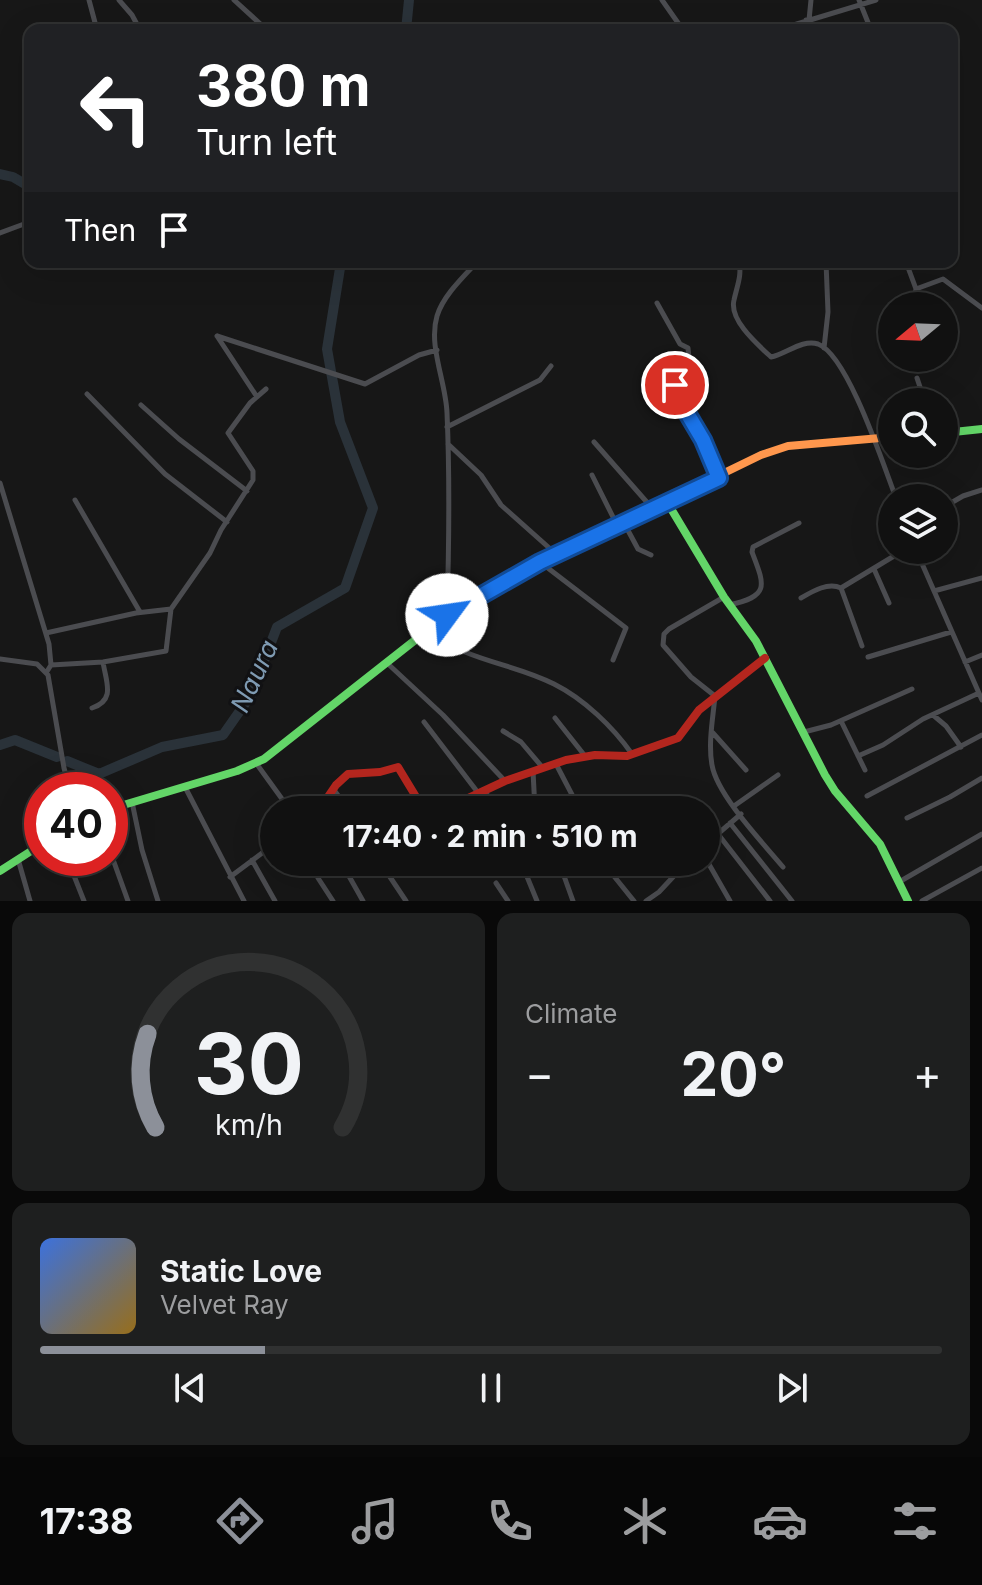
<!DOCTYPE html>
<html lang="en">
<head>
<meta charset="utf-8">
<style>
  body { margin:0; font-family:Inter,sans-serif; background:#1e1f1f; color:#f1f3f6; height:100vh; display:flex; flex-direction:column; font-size:30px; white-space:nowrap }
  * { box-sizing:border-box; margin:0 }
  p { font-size:26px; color:#9c9d9f }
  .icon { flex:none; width:44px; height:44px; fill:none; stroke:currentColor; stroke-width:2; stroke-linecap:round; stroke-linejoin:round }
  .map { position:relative; height:901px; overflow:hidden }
  .details { display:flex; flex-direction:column; gap:12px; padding:12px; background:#090909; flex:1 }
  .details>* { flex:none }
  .top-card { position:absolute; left:24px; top:24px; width:934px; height:244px; border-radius:16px; box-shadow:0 8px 32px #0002,0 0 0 2px #303131; background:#202124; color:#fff; overflow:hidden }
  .needle { width:52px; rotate:251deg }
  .fabs { position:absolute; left:878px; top:292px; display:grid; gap:16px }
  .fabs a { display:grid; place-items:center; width:80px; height:80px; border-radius:50%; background:#111; box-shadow:0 8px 32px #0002,0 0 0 2px #303131; font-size:40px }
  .speed { position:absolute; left:24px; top:772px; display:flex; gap:16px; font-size:40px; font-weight:700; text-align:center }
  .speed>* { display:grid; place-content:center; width:104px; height:104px; border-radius:50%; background:#111; box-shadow:0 8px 32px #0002,0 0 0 2px #303131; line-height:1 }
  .speed .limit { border:12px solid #d22; background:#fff; color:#111 }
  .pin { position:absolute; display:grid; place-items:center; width:68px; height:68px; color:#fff; margin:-34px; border:4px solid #fff; border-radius:50%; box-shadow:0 2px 8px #0007 }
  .me { position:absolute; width:88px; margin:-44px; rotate:59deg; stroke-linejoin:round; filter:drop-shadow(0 0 6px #0008) }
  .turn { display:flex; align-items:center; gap:28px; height:168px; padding:0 40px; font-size:36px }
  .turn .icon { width:104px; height:104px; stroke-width:2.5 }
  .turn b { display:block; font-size:56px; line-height:68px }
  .then { display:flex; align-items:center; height:76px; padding:0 40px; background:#0003; gap:16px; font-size:30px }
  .big { font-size:60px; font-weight:700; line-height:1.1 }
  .details .tile { flex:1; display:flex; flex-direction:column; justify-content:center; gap:12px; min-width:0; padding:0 28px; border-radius:16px; background:#1e1f1f }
  .details .dial { align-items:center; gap:0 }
  .dial svg { height:208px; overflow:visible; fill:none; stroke:#303131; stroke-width:7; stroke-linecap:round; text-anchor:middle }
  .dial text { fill:#f1f3f6; stroke:none }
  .song { display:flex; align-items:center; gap:24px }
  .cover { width:96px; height:96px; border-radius:12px; background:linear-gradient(135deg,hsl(220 70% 55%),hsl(40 70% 35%)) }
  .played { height:8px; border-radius:4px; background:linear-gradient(90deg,#8c9099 25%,#303131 25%) }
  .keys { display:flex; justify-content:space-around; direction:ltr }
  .heat { display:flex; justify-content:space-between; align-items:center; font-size:44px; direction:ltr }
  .details .tiles { flex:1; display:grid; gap:12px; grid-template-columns:1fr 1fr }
  .tile:last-child { grid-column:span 2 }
  .trip { position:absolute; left:260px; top:796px; width:460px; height:80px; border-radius:40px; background:#111; box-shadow:0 8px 32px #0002,0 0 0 2px #303131; font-weight:700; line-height:80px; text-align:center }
  .menu { display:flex; height:128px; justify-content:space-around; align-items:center; background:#070707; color:#9c9d9f }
  .menu .icon { width:56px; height:56px }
  .menu .selected { color:#8c9099 }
  .menu b { font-size:36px; color:#f1f3f6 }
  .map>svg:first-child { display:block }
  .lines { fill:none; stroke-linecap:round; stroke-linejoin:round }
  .river { stroke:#2a3239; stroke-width:10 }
  .street { stroke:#4b4c50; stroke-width:5 }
  .fast { stroke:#63d668; stroke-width:8 }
  .slow { stroke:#ff974d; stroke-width:8 }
  .jam { stroke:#b3261e; stroke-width:8 }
  .route-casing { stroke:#114b97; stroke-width:20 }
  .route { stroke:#1a73e8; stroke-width:14 }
  .labels { text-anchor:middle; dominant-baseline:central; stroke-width:6; stroke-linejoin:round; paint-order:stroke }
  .water-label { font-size:26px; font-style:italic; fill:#7f9bb3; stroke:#111113 }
</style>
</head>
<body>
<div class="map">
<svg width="982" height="901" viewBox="0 0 982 901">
  <rect width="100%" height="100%" fill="#171717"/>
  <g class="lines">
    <path class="river" d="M406,30L409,0
      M0,174L13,177L30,187
      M0,745L15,740L57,757
      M67,761L99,774L162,747L223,735L251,695L277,627L345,588L373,508L340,422L327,349L341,262"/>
    <path class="street" d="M89,0L97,30
      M119,0L132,15L140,30
      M234,0L267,30
      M662,0L683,30
      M859,0L871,30
      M806,20L808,30
      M809,20L811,0
      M777,30L876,0
      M0,233L24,224
      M739,262C742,276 737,286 734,300C729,320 757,344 771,357C786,354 802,339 818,344C848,355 884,467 896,498
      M906,262L916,289L912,306
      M916,289L943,279L982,308
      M657,303L680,344L688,348L689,358L675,390L703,440L719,477
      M217,336L365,384L419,355L437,350
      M217,336L257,397
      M824,348L828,312L826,262
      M917,378L925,402
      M87,394L165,474L227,522
      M141,405L179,439L247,491
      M447,427L540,380L551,366
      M594,442L652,508
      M448,444L481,475L501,505L556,554
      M592,475L617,525
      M0,483L49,644L51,665L46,673
      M75,500L140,612
      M944,507L963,496L982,490
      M624,523L638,549L651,555
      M916,550L982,700
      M540,562L626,628L613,660
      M874,569L889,603
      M841,588L904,550
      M934,591L982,578
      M724,597L669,629L664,634L663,645L691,677L715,696C713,718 708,743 712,765C717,795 763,843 783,867
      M801,598C813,591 828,582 841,588L862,646
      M729,605C770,596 765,586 752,552L753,547L799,523
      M447,614C449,547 450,480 447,413C446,382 428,346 437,316C443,296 463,277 477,262
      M428,631C471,663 510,662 554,684C584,699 613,727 632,754
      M46,633L136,613L171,609
      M868,657L951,632
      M0,659L37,664L48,675L64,768L70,790
      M965,662L982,655
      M387,663L443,715L505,781
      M51,665L103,662L166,651L171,609L210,553L221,530L253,480V471L228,433L250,403L266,389
      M92,708C116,700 106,682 103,662
      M933,715L946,726L961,747
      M555,718L585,756
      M841,721L865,770
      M424,722L479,794
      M503,731L521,742L543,768
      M804,732L831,725L912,689
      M713,733L746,770
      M858,756L883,745L923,719L979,693
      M256,763L290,810
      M556,764L580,810
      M533,771L535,810
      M185,787L244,901
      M334,790L349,810
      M485,791L496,810
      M867,796L982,735
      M132,802L142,850L158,901
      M734,806L778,775
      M907,818L950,797L982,778
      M730,823L792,901
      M718,834L770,901
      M706,844L741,814
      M110,851L128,901
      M67,858L84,901
      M18,859L30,901
      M706,859L730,901
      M252,860L275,901
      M341,862L363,901
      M380,862L406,901
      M521,862L537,901
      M559,862L573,901
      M606,862L613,875L634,901
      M230,877L274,844
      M318,878L333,901
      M899,882L982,834
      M496,883L508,901
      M646,901L659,892L687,862
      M922,901L982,868"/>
    <path class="fast" d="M944,433L982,429
      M667,502L724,597L756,641L825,775L835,791L880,844L908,901
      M110,809L237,771L264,759L447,615L574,546
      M0,871L42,844"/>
    <path class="slow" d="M574,546L761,455L788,446L892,437"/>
    <path class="jam" d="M319,810L336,785L348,774L380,772L398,767L418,800L437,804L462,801L505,781L566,760L595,755L627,756L678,738L699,710L765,658"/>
  </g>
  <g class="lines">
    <defs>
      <path id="route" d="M447,615L540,562L719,478L703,440L677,396L675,385"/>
    </defs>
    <use href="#route" class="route-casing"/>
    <use href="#route" class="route"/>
  </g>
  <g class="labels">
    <g class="water-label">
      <text transform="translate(254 676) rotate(-65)">Naura</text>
    </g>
  </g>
</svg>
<div class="fabs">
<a><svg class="needle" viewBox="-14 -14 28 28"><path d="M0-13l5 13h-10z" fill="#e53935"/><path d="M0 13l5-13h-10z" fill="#9c9d9f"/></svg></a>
<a><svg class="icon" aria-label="search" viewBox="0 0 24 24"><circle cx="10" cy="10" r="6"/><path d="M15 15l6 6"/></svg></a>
<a><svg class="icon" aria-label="layers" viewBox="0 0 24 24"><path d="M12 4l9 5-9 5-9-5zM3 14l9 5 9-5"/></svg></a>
</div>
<div class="speed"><div class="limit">40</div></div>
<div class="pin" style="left:675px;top:385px;background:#d93025"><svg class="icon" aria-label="arrive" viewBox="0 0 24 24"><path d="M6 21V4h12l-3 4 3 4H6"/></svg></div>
<svg class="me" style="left:447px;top:615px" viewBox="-20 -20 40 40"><circle r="19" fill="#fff"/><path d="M0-13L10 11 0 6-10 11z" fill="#1a73e8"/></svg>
<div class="trip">17:40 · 2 min · 510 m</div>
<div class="top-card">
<div class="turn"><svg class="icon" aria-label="left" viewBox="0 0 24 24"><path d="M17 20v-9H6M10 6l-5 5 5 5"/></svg><div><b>380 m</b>Turn left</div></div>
<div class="then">Then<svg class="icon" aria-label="arrive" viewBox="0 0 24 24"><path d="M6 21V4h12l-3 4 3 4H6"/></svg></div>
</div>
</div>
<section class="details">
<div class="tiles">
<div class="tile dial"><svg viewBox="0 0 100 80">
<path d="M14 69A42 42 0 1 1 86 69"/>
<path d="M14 69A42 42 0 0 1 11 33" stroke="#8c9099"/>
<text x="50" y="56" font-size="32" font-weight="700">30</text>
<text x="50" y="72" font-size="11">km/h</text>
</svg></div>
<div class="tile"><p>Climate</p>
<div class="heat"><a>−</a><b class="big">20°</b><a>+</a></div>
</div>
<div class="tile">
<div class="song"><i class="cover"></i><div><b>Static Love</b><p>Velvet Ray</p></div></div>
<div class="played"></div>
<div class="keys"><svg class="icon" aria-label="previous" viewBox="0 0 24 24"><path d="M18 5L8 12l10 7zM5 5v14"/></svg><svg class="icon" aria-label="pause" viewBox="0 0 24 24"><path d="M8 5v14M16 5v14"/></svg><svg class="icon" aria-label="next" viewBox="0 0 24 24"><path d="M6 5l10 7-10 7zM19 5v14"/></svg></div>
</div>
</div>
</section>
<nav class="menu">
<b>17:38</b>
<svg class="icon selected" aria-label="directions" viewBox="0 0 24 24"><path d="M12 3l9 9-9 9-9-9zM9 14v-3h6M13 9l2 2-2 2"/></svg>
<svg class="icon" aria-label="music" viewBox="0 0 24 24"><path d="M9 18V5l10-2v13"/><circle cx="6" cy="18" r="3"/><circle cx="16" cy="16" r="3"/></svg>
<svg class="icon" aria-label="phone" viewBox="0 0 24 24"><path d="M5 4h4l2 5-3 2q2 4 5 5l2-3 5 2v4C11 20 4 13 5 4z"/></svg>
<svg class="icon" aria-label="climate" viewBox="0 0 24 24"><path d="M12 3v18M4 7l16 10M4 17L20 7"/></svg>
<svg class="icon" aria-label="car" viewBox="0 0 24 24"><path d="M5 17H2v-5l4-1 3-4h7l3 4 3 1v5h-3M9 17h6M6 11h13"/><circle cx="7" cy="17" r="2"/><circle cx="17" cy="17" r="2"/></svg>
<svg class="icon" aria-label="filters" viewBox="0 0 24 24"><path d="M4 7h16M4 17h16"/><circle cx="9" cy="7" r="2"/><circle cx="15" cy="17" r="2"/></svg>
</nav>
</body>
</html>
